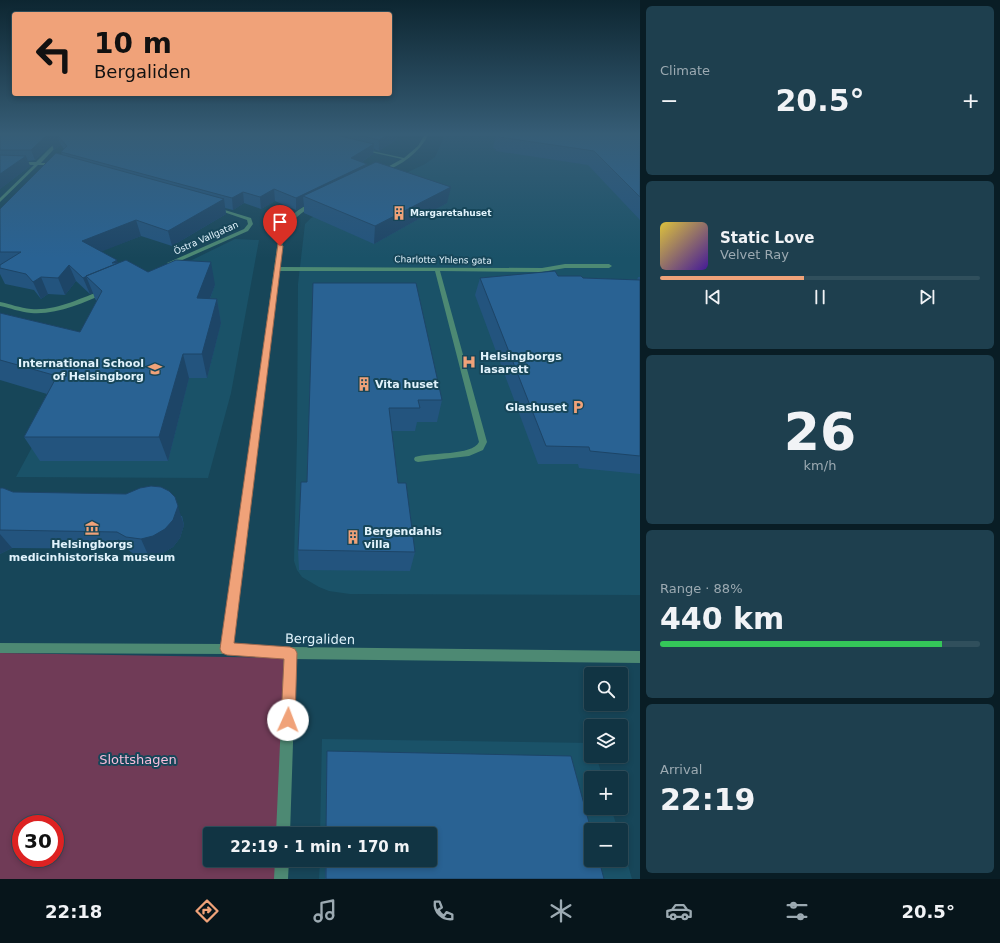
<!DOCTYPE html>
<html lang="en">
<head>
<meta charset="utf-8">
<style>
  body { margin:0; font-family:"DejaVu Sans",sans-serif; background:#1e3f4e; color:#f1f3f6; height:100vh; display:flex; flex-direction:column; font-size:15px; white-space:nowrap }
  * { box-sizing:border-box; margin:0 }
  p { font-size:13px; color:#9caab2 }
  .icon { flex:none; width:22px; height:22px; fill:none; stroke:currentColor; stroke-width:2; stroke-linecap:round; stroke-linejoin:round }
  .map { position:relative; flex:1; overflow:hidden }
  .panel { display:flex; flex-direction:column; gap:6px; padding:6px; background:#091d25; width:360px }
  .panel>* { flex:none }
  .top-card { position:absolute; left:12px; top:12px; width:380px; height:84px; border-radius:4px; box-shadow:0 2px 6px #0003,0 0 0 1px #304f5c; background:#f0a279; color:#111; overflow:hidden }
  .fabs { position:absolute; left:584px; top:667px; display:grid; gap:8px }
  .fabs a { display:grid; place-items:center; width:44px; height:44px; border-radius:4px; background:#113443; box-shadow:0 2px 6px #0003,0 0 0 1px #304f5c; font-size:20px }
  .speed { position:absolute; left:12px; top:815px; display:flex; gap:8px; font-size:20px; font-weight:700; text-align:center }
  .speed>* { display:grid; place-content:center; width:52px; height:52px; border-radius:50%; background:#113443; box-shadow:0 2px 6px #0003,0 0 0 1px #304f5c; line-height:1 }
  .speed .limit { border:6px solid #d22; background:#fff; color:#111 }
  .pin { position:absolute; display:grid; place-items:center; width:34px; height:34px; color:#fff; margin:-41px -17px; border-radius:50% 50% 50% 0; rotate:-45deg; box-shadow:0 0 4px #0007 }
  .pin .icon { rotate:45deg }
  .me { position:absolute; width:44px; margin:-22px; rotate:2deg; stroke-linejoin:round; filter:drop-shadow(0 0 3px #0008) }
  .turn { display:flex; align-items:center; gap:14px; height:84px; padding:0 16px; font-size:18px }
  .turn .icon { width:52px; height:52px; stroke-width:2.5 }
  .turn b { display:block; font-size:28px; line-height:34px }
  .big { font-size:30px; font-weight:800; line-height:1.1 }
  .panel .card { flex:1; display:flex; flex-direction:column; justify-content:center; gap:6px; min-width:0; padding:0 14px; border-radius:6px; background:#1e3f4e }
  .panel .dial { align-items:center; gap:0 }
  .dial b { font-size:52px; line-height:1 }
  .song { display:flex; align-items:center; gap:12px }
  .cover { width:48px; height:48px; border-radius:6px; background:linear-gradient(135deg,hsl(50 70% 55%),hsl(260 70% 35%)) }
  .played { height:4px; border-radius:2px; background:linear-gradient(90deg,#f0a279 45%,#304f5c 45%) }
  .keys { display:flex; justify-content:space-around; direction:ltr }
  .heat { display:flex; justify-content:space-between; align-items:center; font-size:22px; direction:ltr }
  .charge { height:6px; border-radius:3px; background:linear-gradient(90deg,#34c759 88%,#304f5c 0) }
  .trip { position:absolute; left:203px; top:827px; width:234px; height:40px; border-radius:4px; background:#113443; box-shadow:0 2px 6px #0003,0 0 0 1px #304f5c; font-weight:800; line-height:40px; text-align:center }
  .menu { display:flex; height:64px; justify-content:space-around; align-items:center; background:#07151b; color:#9caab2 }
  .menu .icon { width:28px; height:28px }
  .menu .current { color:#f0a279 }
  .menu b { font-size:18px; color:#f1f3f6 }
  main { display:flex; flex:1; min-height:0 }
  .map>svg:first-child { display:block }
  .built { fill:#1a5268 }
  .green { fill:#703b57; fill-rule:evenodd }
  .lines { fill:none; stroke-linecap:round; stroke-linejoin:round }
  .minor { fill:#4d8973; fill-rule:evenodd }
  .tertiary { fill:#4d8973; fill-rule:evenodd }
  .wall { fill:#23547e }
  .shaded-wall { fill:#1d4567 }
  .building { fill:#296293; stroke:#1d4567 }
  .route { fill:#f0a279; stroke:#9c694f }
  .labels { text-anchor:middle; dominant-baseline:central; stroke-width:4; stroke-linejoin:round; paint-order:stroke }
  .far-poi-label { font-size:9px; font-weight:bold; fill:#e1f3fc; stroke:#174659; text-anchor:start }
  .far-street-label { font-size:9px; fill:#e1f3fc; stroke:#174659 }
  .poi-label { font-size:11px; font-weight:bold; fill:#e1f3fc; stroke:#174659; text-anchor:start }
  .near-street-label { font-size:13px; fill:#e1f3fc; stroke:#174659 }
  .near-park-label { font-size:13px; fill:#fabedb; stroke:#174659 }
</style>
</head>
<body>
<main>
<div class="map">
<svg width="640" height="879" viewBox="0 0 640 879">
  <rect width="100%" height="100%" fill="#174659"/>
  <path class="built" d="M444,134H640V595L350,594L329,591L319,587L302,577L297,570L294,561L297,439L298,284L305,224L311,218L425,164L435,157L441,144Z
    M235,239L259,240L231,393L208,478L16,477L112,299Z
    M322,739L591,743V756H596L603,778H591V808H611L618,830H591V860H621V841L632,879H319L320,860H430V834H320Z"/>
  <path class="green" d="M0,653L289,658L283,834H210V860H282L281,879H0ZM21,824H55V858H21Z"/>
  <g class="lines">
    <path class="minor" d="M64,134H68L41,163H55L56,165H38L0,202V198L34,165L0,164V162H36Z
      M425,134H429C419,153 402,165 383,172H382V170L402,159L361,150L363,149L404,158L418,146Z
      M312,203L314,204V205C283,223 284,235 279,267L542,268L565,264H609L612,266L609,268H565L542,272L440,271L487,442L483,450L469,456L418,462L415,461L414,459L415,457C430,452 472,456 479,442L435,271H279L244,564L232,649L231,653L227,654L223,653L222,649L277,247C281,226 291,211 312,203Z
      M215,207L251,218L253,224L248,231L171,265H167V263L244,229L248,224L247,220L215,209Z
      M104,290L106,291V293C83,303 57,315 31,313C20,312 10,308 0,306V302C10,304 20,308 31,309C58,311 79,298 104,290Z
      M290,647L294,649L296,653L290,834H276L284,653L286,649Z
      M275,860H289L288,879H274Z"/>
    <path class="tertiary" d="M0,643L227,644L290,647L640,651V663L290,659L227,654L0,653Z"/>
  </g>
  <path class="wall" d="M0,134H397V139L379,151L374,149L373,154L362,162L367,166L447,203L374,244L304,213V206L296,210L275,201L261,209L244,203L233,210L225,208L226,214L172,246L141,236L101,251L118,263L148,272L215,285L210,299H217L221,323L207,378H189L168,461H40L24,437L47,394L0,380V313L80,332L97,301L95,299L93,293L90,294L76,281L65,295L48,294L41,299L34,290L5,284L0,274V209L62,155L61,152L64,149L61,145L54,150L52,144L35,160L28,161L30,166L0,189Z
    M496,134H640V220L588,165L496,151V149L493,148Z
    M558,276L583,278L637,280L638,277H640V474L579,468L578,464H538L475,295L480,278Z
    M313,283L442,400L437,422H417L415,431H392L398,483L415,552L410,571L299,570L298,550L307,482Z
    M0,488L13,492L182,516L184,525L180,538L173,547L161,554L149,557L135,555L127,549L12,548L0,554Z
    M327,751L604,879H325V860H430V834H326Z"/>
  <path class="shaded-wall" d="M48,134H62L57,135L61,145L54,150L52,144L35,160L31,150Z
    M389,134H397V139L379,151V140Z
    M374,144L373,154L351,169V158Z
    M26,156L30,166L0,189V174Z
    M367,164V175L303,196L304,206L296,210V198Z
    M451,187L447,203L374,244L375,226Z
    M274,189L275,201L261,209L260,197Z
    M243,192L244,203L233,210L232,198Z
    M224,199L226,214L172,246L168,231Z
    M136,220L141,236L88,257L82,241Z
    M117,260L118,263H112Z
    M211,262L215,285L201,322L197,298Z
    M69,265L76,281L65,295L58,278Z
    M86,276L93,293L90,294L83,278Z
    M41,277L48,294L41,299L33,282Z
    M217,299L221,323L207,378L202,354Z
    M183,354L189,378L168,461L159,437Z
    M175,497L184,525L180,538L173,547L161,554L149,557L141,539Z
    M0,534L12,548L0,554Z"/>
  <path class="building" d="M0,134H48L31,150H0Z
    M56,134H332L374,144L351,158L367,164L296,198L274,189L260,197L243,192L232,198L61,152L67,146L57,135L51,140Z
    M353,134H389L379,140Z
    M496,134H640V197L594,151L499,137L500,135Z
    M56,153L224,199L168,231L136,220L82,241L117,260L112,263H118L86,276H87L83,278L69,265L58,278L41,277L33,282L26,274L0,268V265L21,252H0V209Z
    M0,155L26,156L0,174Z
    M376,162L451,187L375,226L303,196Z
    M126,260L148,272L176,260L211,262L197,298L217,299L202,354H183L159,437H24L57,376L0,360V313L80,332L102,291L86,276Z
    M555,271L558,276H581L583,278L640,280V456L590,451L589,447L546,446L480,278Z
    M313,283H416L442,400H418L420,408H389L398,483H406L415,552L298,550L301,482H307Z
    M151,486L161,487L169,491L175,497L178,506L173,520L165,529L153,536L141,539L126,537L117,532L0,530V488H3L13,492L126,494L140,488Z
    M327,751L571,756L591,830V860H599L604,879H326V860H430V834H326Z"/>
  <linearGradient id="sky" x2="0" y2="1"><stop stop-color="#0d2631"/><stop offset="0.52" stop-color="#365d76"/><stop offset="1" stop-color="#365d76" stop-opacity="0"/></linearGradient>
  <rect width="640" height="258" fill="url(#sky)"/>
  <path class="route" d="M278,244L283,246L234,643L290,647L295,649L297,653L295,720L293,725L288,727L283,725L281,720L284,659L227,655L222,653L220,649Z"/>
  <defs>
    <symbol id="building-bare" viewBox="-9 -9 18 18"><path d="M-4-6H4V6H1V3H-1V6H-4ZM-2.5-4.3h1.7v1.8h-1.7ZM.8-4.3h1.7v1.8H.8ZM-2.5-1h1.7V.8h-1.7ZM.8-1h1.7V.8H.8Z" fill="#f0a279" stroke="#174659" stroke-width="2.5" paint-order="stroke"/></symbol>
    <symbol id="hospital-bare" viewBox="-9 -9 18 18"><path d="M-5-5h3v3.5h4V-5h3V5h-3V1.5h-4V5h-3Z" fill="#f0a279" stroke="#174659" stroke-width="2.5" paint-order="stroke"/></symbol>
    <symbol id="school-bare" viewBox="-9 -9 18 18"><path d="M0-5L7-2L0 1L-7-2ZM-4 1L0 2.5L4 1V4Q0 6-4 4Z" fill="#f0a279" stroke="#174659" stroke-width="2.5" paint-order="stroke"/></symbol>
    <symbol id="parking-bare" viewBox="-9 -9 18 18"><path d="M-3.5-5.5H1a3.5 3.5 0 0 1 0 7H-1V5.5H-3.5ZM-1-3.4V-.6H.8a1.4 1.4 0 0 0 0-2.8Z" fill="#f0a279" stroke="#174659" stroke-width="2.5" paint-order="stroke"/></symbol>
    <symbol id="museum-bare" viewBox="-9 -9 18 18"><path d="M0-6L6-3V-2H-6V-3ZM-5-1h2V3h-2ZM-1-1h2V3h-2ZM3-1h2V3H3ZM-6 4H6V6H-6Z" fill="#f0a279" stroke="#174659" stroke-width="2.5" paint-order="stroke"/></symbol>
  </defs>
  <g fill-rule="evenodd">
    <use href="#building-bare" x="389" y="203" width="20" height="20"/>
    <use href="#hospital-bare" x="459" y="352" width="20" height="20"/>
    <use href="#school-bare" x="145" y="359" width="20" height="20"/>
    <use href="#building-bare" x="354" y="374" width="20" height="20"/>
    <use href="#parking-bare" x="568" y="397" width="20" height="20"/>
    <use href="#museum-bare" x="82" y="518" width="20" height="20"/>
    <use href="#building-bare" x="343" y="527" width="20" height="20"/>
  </g>
  <g class="labels">
    <g class="far-poi-label">
      <text x="410" y="213">Margaretahuset</text>
    </g>
    <g class="far-street-label">
      <text transform="translate(206 238) rotate(-24)">Östra Vallgatan</text>
      <text transform="translate(443 260) rotate(1)">Charlotte Yhlens gata</text>
    </g>
    <g class="poi-label">
      <text x="480" y="356">Helsingborgs<tspan x="480" dy="13">lasarett</tspan></text>
      <text x="144" y="363" text-anchor="end">International School<tspan x="144" dy="13">of Helsingborg</tspan></text>
      <text x="375" y="384">Vita huset</text>
      <text x="567" y="407" text-anchor="end">Glashuset</text>
      <text x="364" y="531">Bergendahls<tspan x="364" dy="13">villa</tspan></text>
      <text x="92" y="544" text-anchor="middle">Helsingborgs<tspan x="92" dy="13">medicinhistoriska museum</tspan></text>
    </g>
    <g class="near-street-label">
      <text transform="translate(320 639) rotate(1)">Bergaliden</text>
    </g>
    <g class="near-park-label">
      <text x="138" y="759">Slottshagen</text>
    </g>
  </g>
</svg>
<div class="fabs">
<a><svg class="icon" aria-label="search" viewBox="0 0 24 24"><circle cx="10" cy="10" r="6"/><path d="M15 15l6 6"/></svg></a>
<a><svg class="icon" aria-label="layers" viewBox="0 0 24 24"><path d="M12 4l9 5-9 5-9-5zM3 14l9 5 9-5"/></svg></a>
<a>+</a>
<a>−</a>
</div>
<div class="speed"><div class="limit">30</div></div>
<div class="pin" style="left:280px;top:246px;background:#d93025"><svg class="icon" aria-label="arrive" viewBox="0 0 24 24"><path d="M6 21V4h12l-3 4 3 4H6"/></svg></div>
<svg class="me" style="left:288px;top:720px" viewBox="-20 -20 40 40"><circle r="19" fill="#fff"/><path d="M0-13L10 11 0 6-10 11z" fill="#f0a279"/></svg>
<div class="trip">22:19 · 1 min · 170 m</div>
<div class="top-card">
<div class="turn"><svg class="icon" aria-label="left" viewBox="0 0 24 24"><path d="M17 20v-9H6M10 6l-5 5 5 5"/></svg><div><b>10 m</b>Bergaliden</div></div>
</div>
</div>
<section class="panel">
<div class="card"><p>Climate</p>
<div class="heat"><a>−</a><b class="big">20.5°</b><a>+</a></div>
</div>
<div class="card">
<div class="song"><i class="cover"></i><div><b>Static Love</b><p>Velvet Ray</p></div></div>
<div class="played"></div>
<div class="keys"><svg class="icon" aria-label="previous" viewBox="0 0 24 24"><path d="M18 5L8 12l10 7zM5 5v14"/></svg><svg class="icon" aria-label="pause" viewBox="0 0 24 24"><path d="M8 5v14M16 5v14"/></svg><svg class="icon" aria-label="next" viewBox="0 0 24 24"><path d="M6 5l10 7-10 7zM19 5v14"/></svg></div>
</div>
<div class="card dial"><b>26</b><p>km/h</p></div>
<div class="card"><p>Range · 88%</p><b class="big">440 km</b><div class="charge"></div></div>
<div class="card"><p>Arrival</p><b class="big">22:19</b></div>
</section>
</main>
<nav class="menu">
<b>22:18</b>
<svg class="icon current" aria-label="directions" viewBox="0 0 24 24"><path d="M12 3l9 9-9 9-9-9zM9 14v-3h6M13 9l2 2-2 2"/></svg>
<svg class="icon" aria-label="music" viewBox="0 0 24 24"><path d="M9 18V5l10-2v13"/><circle cx="6" cy="18" r="3"/><circle cx="16" cy="16" r="3"/></svg>
<svg class="icon" aria-label="phone" viewBox="0 0 24 24"><path d="M5 4h4l2 5-3 2q2 4 5 5l2-3 5 2v4C11 20 4 13 5 4z"/></svg>
<svg class="icon" aria-label="climate" viewBox="0 0 24 24"><path d="M12 3v18M4 7l16 10M4 17L20 7"/></svg>
<svg class="icon" aria-label="car" viewBox="0 0 24 24"><path d="M5 17H2v-5l4-1 3-4h7l3 4 3 1v5h-3M9 17h6M6 11h13"/><circle cx="7" cy="17" r="2"/><circle cx="17" cy="17" r="2"/></svg>
<svg class="icon" aria-label="filters" viewBox="0 0 24 24"><path d="M4 7h16M4 17h16"/><circle cx="9" cy="7" r="2"/><circle cx="15" cy="17" r="2"/></svg>
<b>20.5°</b>
</nav>
</body>
</html>
